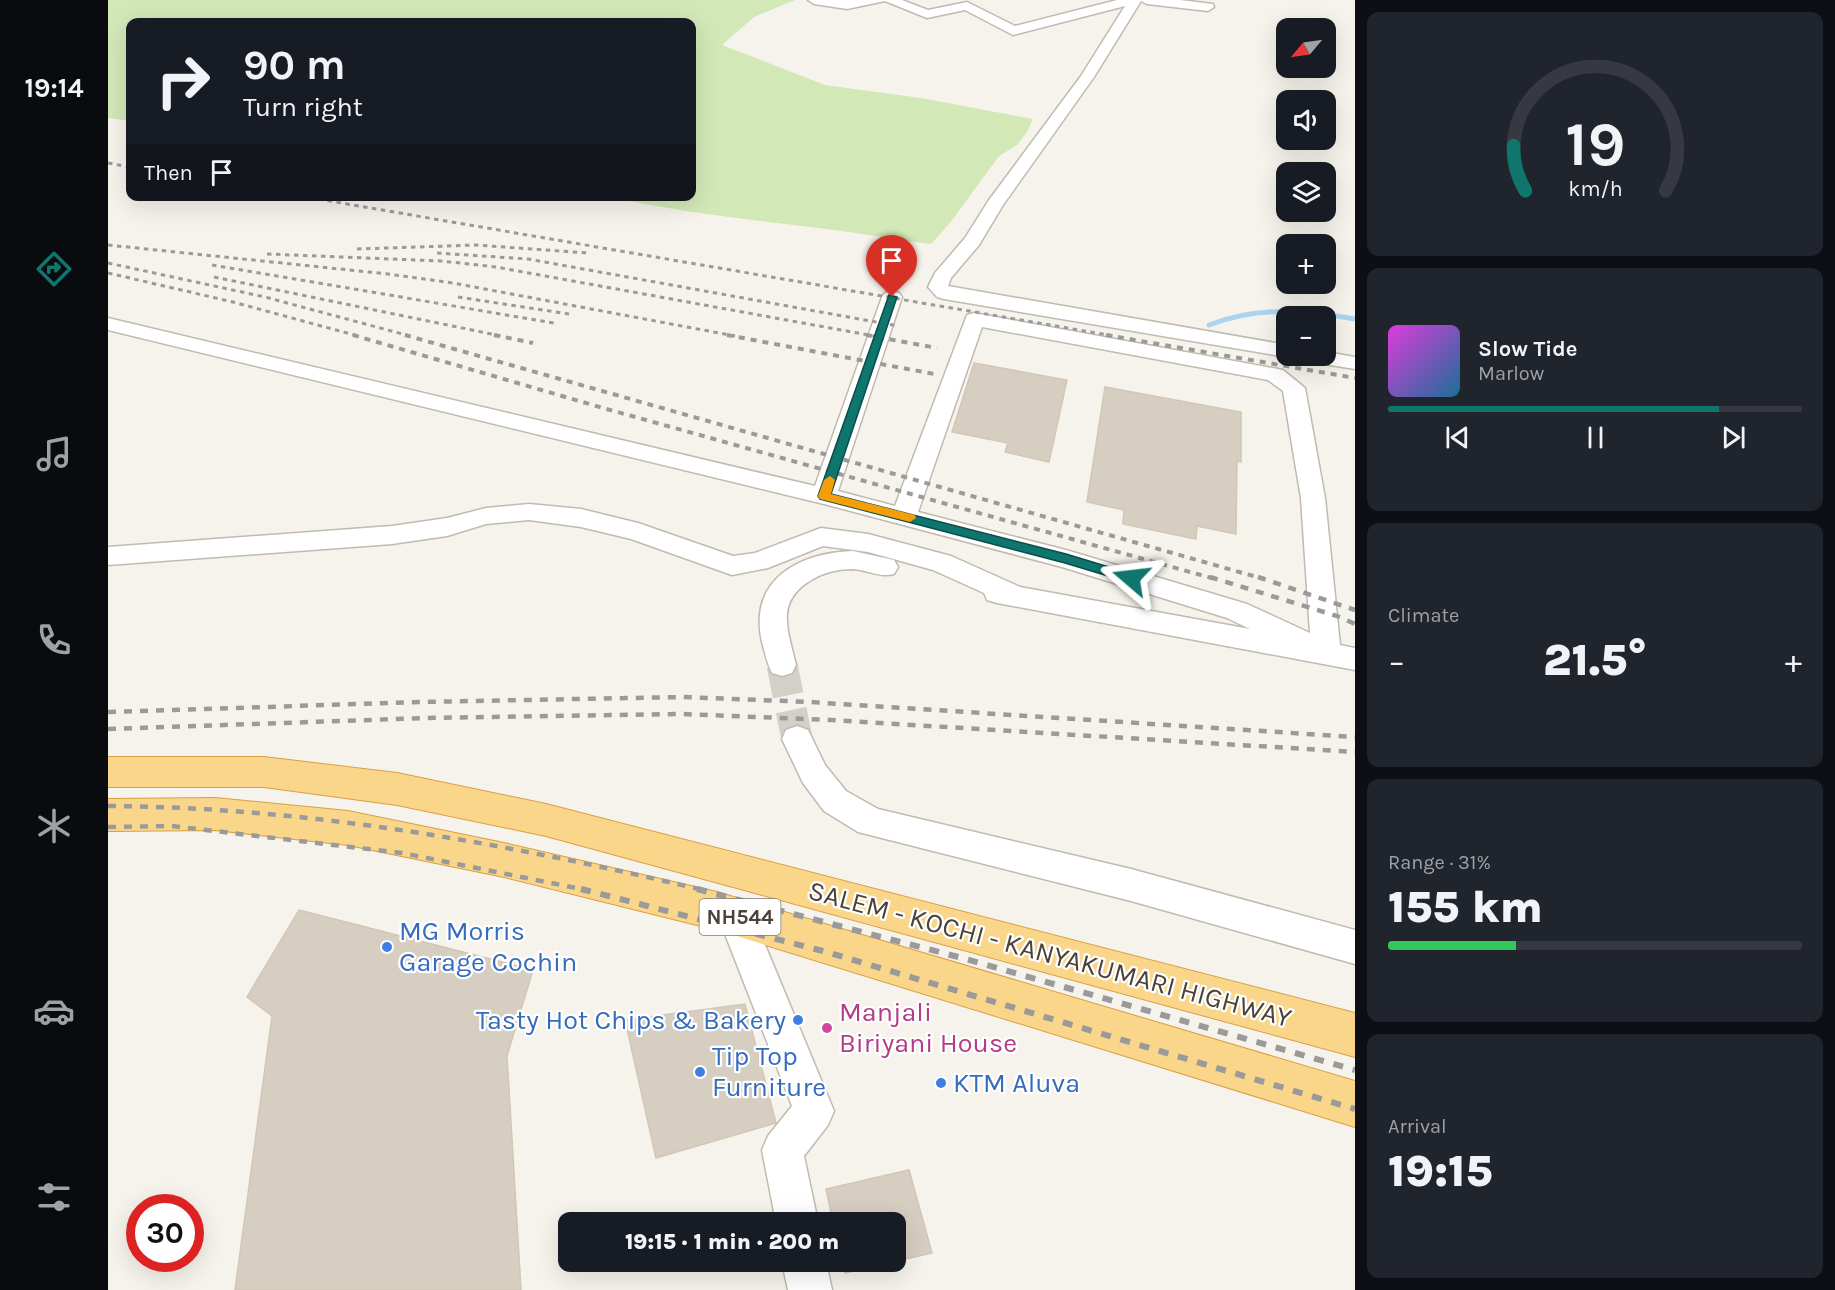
<!DOCTYPE html>
<html lang="en">
<head>
<meta charset="utf-8">
<style>
  body { margin:0; font-family:Karla,sans-serif; background:#20242c; color:#f1f3f6; height:100vh; display:flex; flex-direction:column; font-size:22px; white-space:nowrap }
  * { box-sizing:border-box; margin:0 }
  p { font-size:20px; color:#9ea1a6 }
  .icon { flex:none; width:33px; height:33px; fill:none; stroke:currentColor; stroke-width:2; stroke-linecap:round; stroke-linejoin:round }
  .map { position:relative; flex:1; overflow:hidden }
  .panel { display:flex; flex-direction:column; gap:12px; padding:12px; background:#0d0f14; width:480px }
  .panel>* { flex:none }
  .guide { position:absolute; left:18px; top:18px; width:570px; height:183px; border-radius:12px; box-shadow:0 6px 24px #0002; background:#171b24; color:#f1f3f6; overflow:hidden }
  .needle { width:39px; rotate:241deg }
  .tools { position:absolute; left:1168px; top:18px; display:grid; gap:12px }
  .tools a { display:grid; place-items:center; width:60px; height:60px; border-radius:12px; background:#171b24; box-shadow:0 6px 24px #0002; font-size:30px }
  .speed { position:absolute; left:18px; top:1194px; display:flex; gap:12px; font-size:30px; font-weight:700; text-align:center }
  .speed>* { display:grid; place-content:center; width:78px; height:78px; border-radius:50%; background:#171b24; box-shadow:0 6px 24px #0002; line-height:1 }
  .speed .limit { border:9px solid #d22; background:#fff; color:#111 }
  .pin { position:absolute; display:grid; place-items:center; width:51px; height:51px; color:#fff; margin:-62px -26px; border-radius:50% 50% 50% 0; rotate:-45deg; box-shadow:0 0 6px #0007 }
  .pin .icon { rotate:45deg }
  .me { position:absolute; width:66px; margin:-33px; rotate:287deg; stroke-linejoin:round; filter:drop-shadow(0 0 4px #0008) }
  .turn { display:flex; align-items:center; gap:21px; height:126px; padding:0 18px; font-size:27px }
  .turn .icon { width:78px; height:78px; stroke-width:2.5 }
  .turn b { display:block; font-size:42px; line-height:51px }
  .then { display:flex; align-items:center; height:57px; padding:0 18px; background:#0003; gap:12px; font-size:22px }
  .big { font-size:45px; font-weight:800; line-height:1.1 }
  .panel .widget { flex:1; display:flex; flex-direction:column; justify-content:center; gap:9px; min-width:0; padding:0 21px; border-radius:12px; background:#20242c }
  .panel .dial { align-items:center; gap:0 }
  .dial svg { height:156px; overflow:visible; fill:none; stroke:#363941; stroke-width:7; stroke-linecap:round; text-anchor:middle }
  .dial text { fill:#f1f3f6; stroke:none }
  .song { display:flex; align-items:center; gap:18px }
  .cover { width:72px; height:72px; border-radius:9px; background:linear-gradient(135deg,hsl(300 70% 55%),hsl(200 70% 35%)) }
  .played { height:6px; border-radius:3px; background:linear-gradient(90deg,#0f766e 80%,#363941 80%) }
  .keys { display:flex; justify-content:space-around; direction:ltr }
  .heat { display:flex; justify-content:space-between; align-items:center; font-size:33px; direction:ltr }
  .charge { height:9px; border-radius:4px; background:linear-gradient(90deg,#34c759 31%,#363941 0) }
  .trip { position:absolute; left:450px; top:1212px; width:348px; height:60px; border-radius:12px; background:#171b24; box-shadow:0 6px 24px #0002; font-weight:800; line-height:60px; text-align:center }
  main { display:flex; flex:1; min-height:0 }
  .tab-bar { display:flex; flex-direction:column; width:108px; justify-content:space-around; align-items:center; background:#090b0e; color:#9ea1a6 }
  .tab-bar .icon { width:42px; height:42px }
  .tab-bar .selected { color:#0f766e }
  .tab-bar b { font-size:27px; color:#f1f3f6 }
  .map>svg:first-child { display:block }
  .green { fill:#d2e8b7 }
  .lines { fill:none; stroke-linecap:round; stroke-linejoin:round }
  .stream { stroke:#acd4ef; stroke-width:5 }
  .building { fill:#d7cec2; stroke:#d2c6b5; stroke-width:1.5 }
  .minor-tunnel { stroke:#d4d0c8; stroke-width:31; stroke-dasharray:31 15; stroke-linecap:butt }
  .minor-casing { stroke:#c1baaf; stroke-width:3 }
  .trunk-casing { stroke:#d9a043; stroke-width:2 }
  .minor { fill:#fff; fill-rule:evenodd }
  .trunk { fill:#fad68a; fill-rule:evenodd }
  .rail-far3 { stroke:#9a9a9a; stroke-width:3; stroke-dasharray:4.5 4.5; stroke-linecap:butt }
  .rail-far2 { stroke:#9a9a9a; stroke-width:4; stroke-dasharray:6 6; stroke-linecap:butt }
  .rail-far1 { stroke:#9a9a9a; stroke-width:4.5; stroke-dasharray:8 8; stroke-linecap:butt }
  .rail { stroke:#9a9a9a; stroke-width:6; stroke-dasharray:10 10; stroke-linecap:butt }
  .route { fill:#0f766e; stroke:#0a4d48; stroke-width:1.5 }
  .slow { fill:#f59e0b }
  .shop-dot { fill:#3f7fe0; stroke:#fff; stroke-width:2 }
  .hotel-dot { fill:#d1479c; stroke:#fff; stroke-width:2 }
  .labels { text-anchor:middle; dominant-baseline:central; stroke-width:4.5; stroke-linejoin:round; paint-order:stroke }
  .shield { fill:#fff; stroke:#807b75; stroke-width:1.5 }
  .shield-label { font-size:21px; font-weight:bold; fill:#4a433a }
  .near-shop-label { font-size:27px; fill:#366cbe; stroke:#fff; text-anchor:start }
  .near-street-label { font-size:27px; fill:#4a433a; stroke:#fff }
  .near-hotel-label { font-size:27px; fill:#b23c85; stroke:#fff; text-anchor:start }
</style>
</head>
<body>
<main>
<nav class="tab-bar">
<b>19:14</b>
<svg class="icon selected" aria-label="directions" viewBox="0 0 24 24"><path d="M12 3l9 9-9 9-9-9zM9 14v-3h6M13 9l2 2-2 2"/></svg>
<svg class="icon" aria-label="music" viewBox="0 0 24 24"><path d="M9 18V5l10-2v13"/><circle cx="6" cy="18" r="3"/><circle cx="16" cy="16" r="3"/></svg>
<svg class="icon" aria-label="phone" viewBox="0 0 24 24"><path d="M5 4h4l2 5-3 2q2 4 5 5l2-3 5 2v4C11 20 4 13 5 4z"/></svg>
<svg class="icon" aria-label="climate" viewBox="0 0 24 24"><path d="M12 3v18M4 7l16 10M4 17L20 7"/></svg>
<svg class="icon" aria-label="car" viewBox="0 0 24 24"><path d="M5 17H2v-5l4-1 3-4h7l3 4 3 1v5h-3M9 17h6M6 11h13"/><circle cx="7" cy="17" r="2"/><circle cx="17" cy="17" r="2"/></svg>
<svg class="icon" aria-label="filters" viewBox="0 0 24 24"><path d="M4 7h16M4 17h16"/><circle cx="9" cy="7" r="2"/><circle cx="15" cy="17" r="2"/></svg>
</nav>
<div class="map">
<svg width="1247" height="1290" viewBox="0 0 1247 1290">
  <rect width="100%" height="100%" fill="#f6f3ec"/>
  <path class="green" d="M0,0H687L646,17L614,45L717,85L813,98L925,119L919,132L909,145L891,156L842,223L823,244C788,240 753,233 718,229C646,220 574,213 503,197L584,196V22H22V121L0,118Z"/>
  <g class="lines">
    <path class="stream" d="M1101,325C1149,306 1197,310 1247,319"/>
  </g>
  <path class="building" d="M866,363L959,380L941,462L897,452L900,443L844,432Z
    M997,387L1133,412V462L1129,461L1128,534L1089,526L1088,539L1015,524L1016,510L979,502Z
    M191,910L425,970L399,1056L413,1290H127L164,1016L139,997Z
    M637,1004L668,1123L548,1158L517,1020Z
    M801,1170L824,1253L737,1273L734,1262H788V1222H725L718,1189Z"/>
  <g class="lines">
    <path class="minor-tunnel" d="M674,665L689,739"/>
    <defs>
      <path id="minor" d="M700,0H794L820,10L859,2L907,26L1009,0H1072L1105,4L1106,7L1100,11L1039,4L1033,1L986,77L895,205L871,245L843,278L840,286L1179,345V356H1187L1179,357L836,299L829,297L820,287L827,273L857,238L881,200L973,76L1017,6L905,35L857,10L819,18L777,1L739,9L706,4Z
        M784,291L791,293L794,297L730,491L787,506L859,315L866,313L1175,370L1197,388L1217,498L1232,645L1247,648V670L889,603L879,600L876,593L825,570L760,552L715,546L660,568L624,575L523,539L473,527L421,520L378,524L339,536L284,544L0,565V547L284,526L339,518L378,508L421,504L473,509L530,523L625,556L647,553L713,528L760,534L843,556L912,587L1142,629L1119,618L954,567L716,504L0,330V318L707,486L774,297L777,293ZM874,327L1160,380L1175,391L1193,498L1202,633L1139,604L958,550L810,512Z
        M1218,352L1247,357V369L1197,361L1194,356H1218Z
        M745,551L786,560L790,567L786,574C772,578 760,570 745,569C731,569 717,572 705,579C666,601 680,630 688,665L684,673L674,676L664,673C659,663 657,653 654,642C640,580 690,553 745,551Z
        M689,726L700,730L717,765L738,791L770,809L1023,869L1247,930V964L1023,901L750,832L716,811L695,783L674,739L678,730Z
        M628,900L640,904L726,1111L720,1125L696,1156L710,1222H668L654,1150L660,1136L684,1106L610,916L616,904Z
        M674,1262H718L724,1290H680Z"/>
      <path id="trunk" d="M0,757H156L289,773L438,804L1247,1013V1057L438,836L289,805L156,787H0Z
        M107,798L240,811L396,843L609,892L1247,1081V1127L609,930L396,877L240,845L107,830L0,831V799Z"/>
    </defs>
    <use href="#minor" class="minor-casing"/>
    <use href="#trunk" class="trunk-casing"/>
    <use href="#minor" class="minor"/>
    <use href="#trunk" class="trunk"/>
    <path class="rail-far3" d="M0,163L22,167
      M193,196L1006,336
      M0,245L280,274L345,283L627,336
      M249,249L368,245L480,253
      M329,253L420,259L790,326
      M159,254L333,261L388,267L766,336
      M0,263L157,297L302,336
      M104,265L446,323
      M0,273L125,302L250,336
      M106,277L393,336
      M350,297L461,314"/>
    <path class="rail-far2" d="M245,335L495,408L1107,579
      M297,335L1156,579
      M386,335L425,343
      M619,335L826,374
      M758,335L829,348
      M998,335L1247,378"/>
    <path class="rail-far1" d="M1102,577L1229,616L1247,624
      M1150,577L1247,610
      M0,712L313,702L575,697L702,702L1247,737
      M0,729L319,718L574,714L723,720L1247,752
      M0,806C200,807 401,844 595,890
      M0,827L64,826L294,853L478,890"/>
    <path class="rail" d="M473,889L715,951L1247,1109
      M589,889L858,959L1247,1070"/>
  </g>
  <path class="route" d="M781,295L789,297L723,494L958,554L1027,575L1029,578L1027,582L1023,583L957,563L712,499L710,496Z"/>
  <path class="slow" d="M722,476L727,480L723,494L807,515L808,518L802,522L712,499L710,496L716,480Z"/>
  <g class="shop-dot">
    <circle cx="279" cy="947" r="6"/>
    <circle cx="690" cy="1020" r="6"/>
    <circle cx="592" cy="1072" r="6"/>
    <circle cx="833" cy="1083" r="6"/>
  </g>
  <circle class="hotel-dot" cx="719" cy="1028" r="6"/>
  <g class="labels">
    <rect class="shield" x="591.5" y="899" width="81" height="36" rx="4.5"/>
    <g class="shield-label">
      <text x="632" y="917">NH544</text>
    </g>
    <g class="near-shop-label">
      <text x="291" y="931">MG Morris<tspan x="291" dy="31">Garage Cochin</tspan></text>
      <text x="678" y="1020" text-anchor="end">Tasty Hot Chips &amp; Bakery</text>
      <text x="604" y="1056">Tip Top<tspan x="604" dy="31">Furniture</tspan></text>
      <text x="845" y="1083">KTM Aluva</text>
    </g>
    <g class="near-street-label">
      <text transform="translate(942 954) rotate(15)">SALEM - KOCHI - KANYAKUMARI HIGHWAY</text>
    </g>
    <g class="near-hotel-label">
      <text x="731" y="1012">Manjali<tspan x="731" dy="31">Biriyani House</tspan></text>
    </g>
  </g>
</svg>
<div class="tools">
<a><svg class="needle" viewBox="-14 -14 28 28"><path d="M0-13l5 13h-10z" fill="#e53935"/><path d="M0 13l5-13h-10z" fill="#9ea1a6"/></svg></a>
<a><svg class="icon" aria-label="sound" viewBox="0 0 24 24"><path d="M4 9h4l5-4v14l-5-4H4zM17 9q2 3 0 6"/></svg></a>
<a><svg class="icon" aria-label="layers" viewBox="0 0 24 24"><path d="M12 4l9 5-9 5-9-5zM3 14l9 5 9-5"/></svg></a>
<a>+</a>
<a>−</a>
</div>
<div class="speed"><div class="limit">30</div></div>
<div class="pin" style="left:784px;top:297px;background:#d93025"><svg class="icon" aria-label="arrive" viewBox="0 0 24 24"><path d="M6 21V4h12l-3 4 3 4H6"/></svg></div>
<svg class="me" style="left:1023px;top:578px" viewBox="-20 -20 40 40"><path d="M0-17L14 15 0 8-14 15z" fill="#0f766e" stroke="#fff" stroke-width="4"/></svg>
<div class="trip">19:15 · 1 min · 200 m</div>
<div class="guide">
<div class="turn"><svg class="icon" aria-label="right" viewBox="0 0 24 24"><path d="M7 20v-9h11M14 6l5 5-5 5"/></svg><div><b>90 m</b>Turn right</div></div>
<div class="then">Then<svg class="icon" aria-label="arrive" viewBox="0 0 24 24"><path d="M6 21V4h12l-3 4 3 4H6"/></svg></div>
</div>
</div>
<section class="panel">
<div class="widget dial"><svg viewBox="0 0 100 80">
<path d="M14 69A42 42 0 1 1 86 69"/>
<path d="M14 69A42 42 0 0 1 8 46" stroke="#0f766e"/>
<text x="50" y="56" font-size="32" font-weight="700">19</text>
<text x="50" y="72" font-size="11">km/h</text>
</svg></div>
<div class="widget">
<div class="song"><i class="cover"></i><div><b>Slow Tide</b><p>Marlow</p></div></div>
<div class="played"></div>
<div class="keys"><svg class="icon" aria-label="previous" viewBox="0 0 24 24"><path d="M18 5L8 12l10 7zM5 5v14"/></svg><svg class="icon" aria-label="pause" viewBox="0 0 24 24"><path d="M8 5v14M16 5v14"/></svg><svg class="icon" aria-label="next" viewBox="0 0 24 24"><path d="M6 5l10 7-10 7zM19 5v14"/></svg></div>
</div>
<div class="widget"><p>Climate</p>
<div class="heat"><a>−</a><b class="big">21.5°</b><a>+</a></div>
</div>
<div class="widget"><p>Range · 31%</p><b class="big">155 km</b><div class="charge"></div></div>
<div class="widget"><p>Arrival</p><b class="big">19:15</b></div>
</section>
</main>
</body>
</html>
